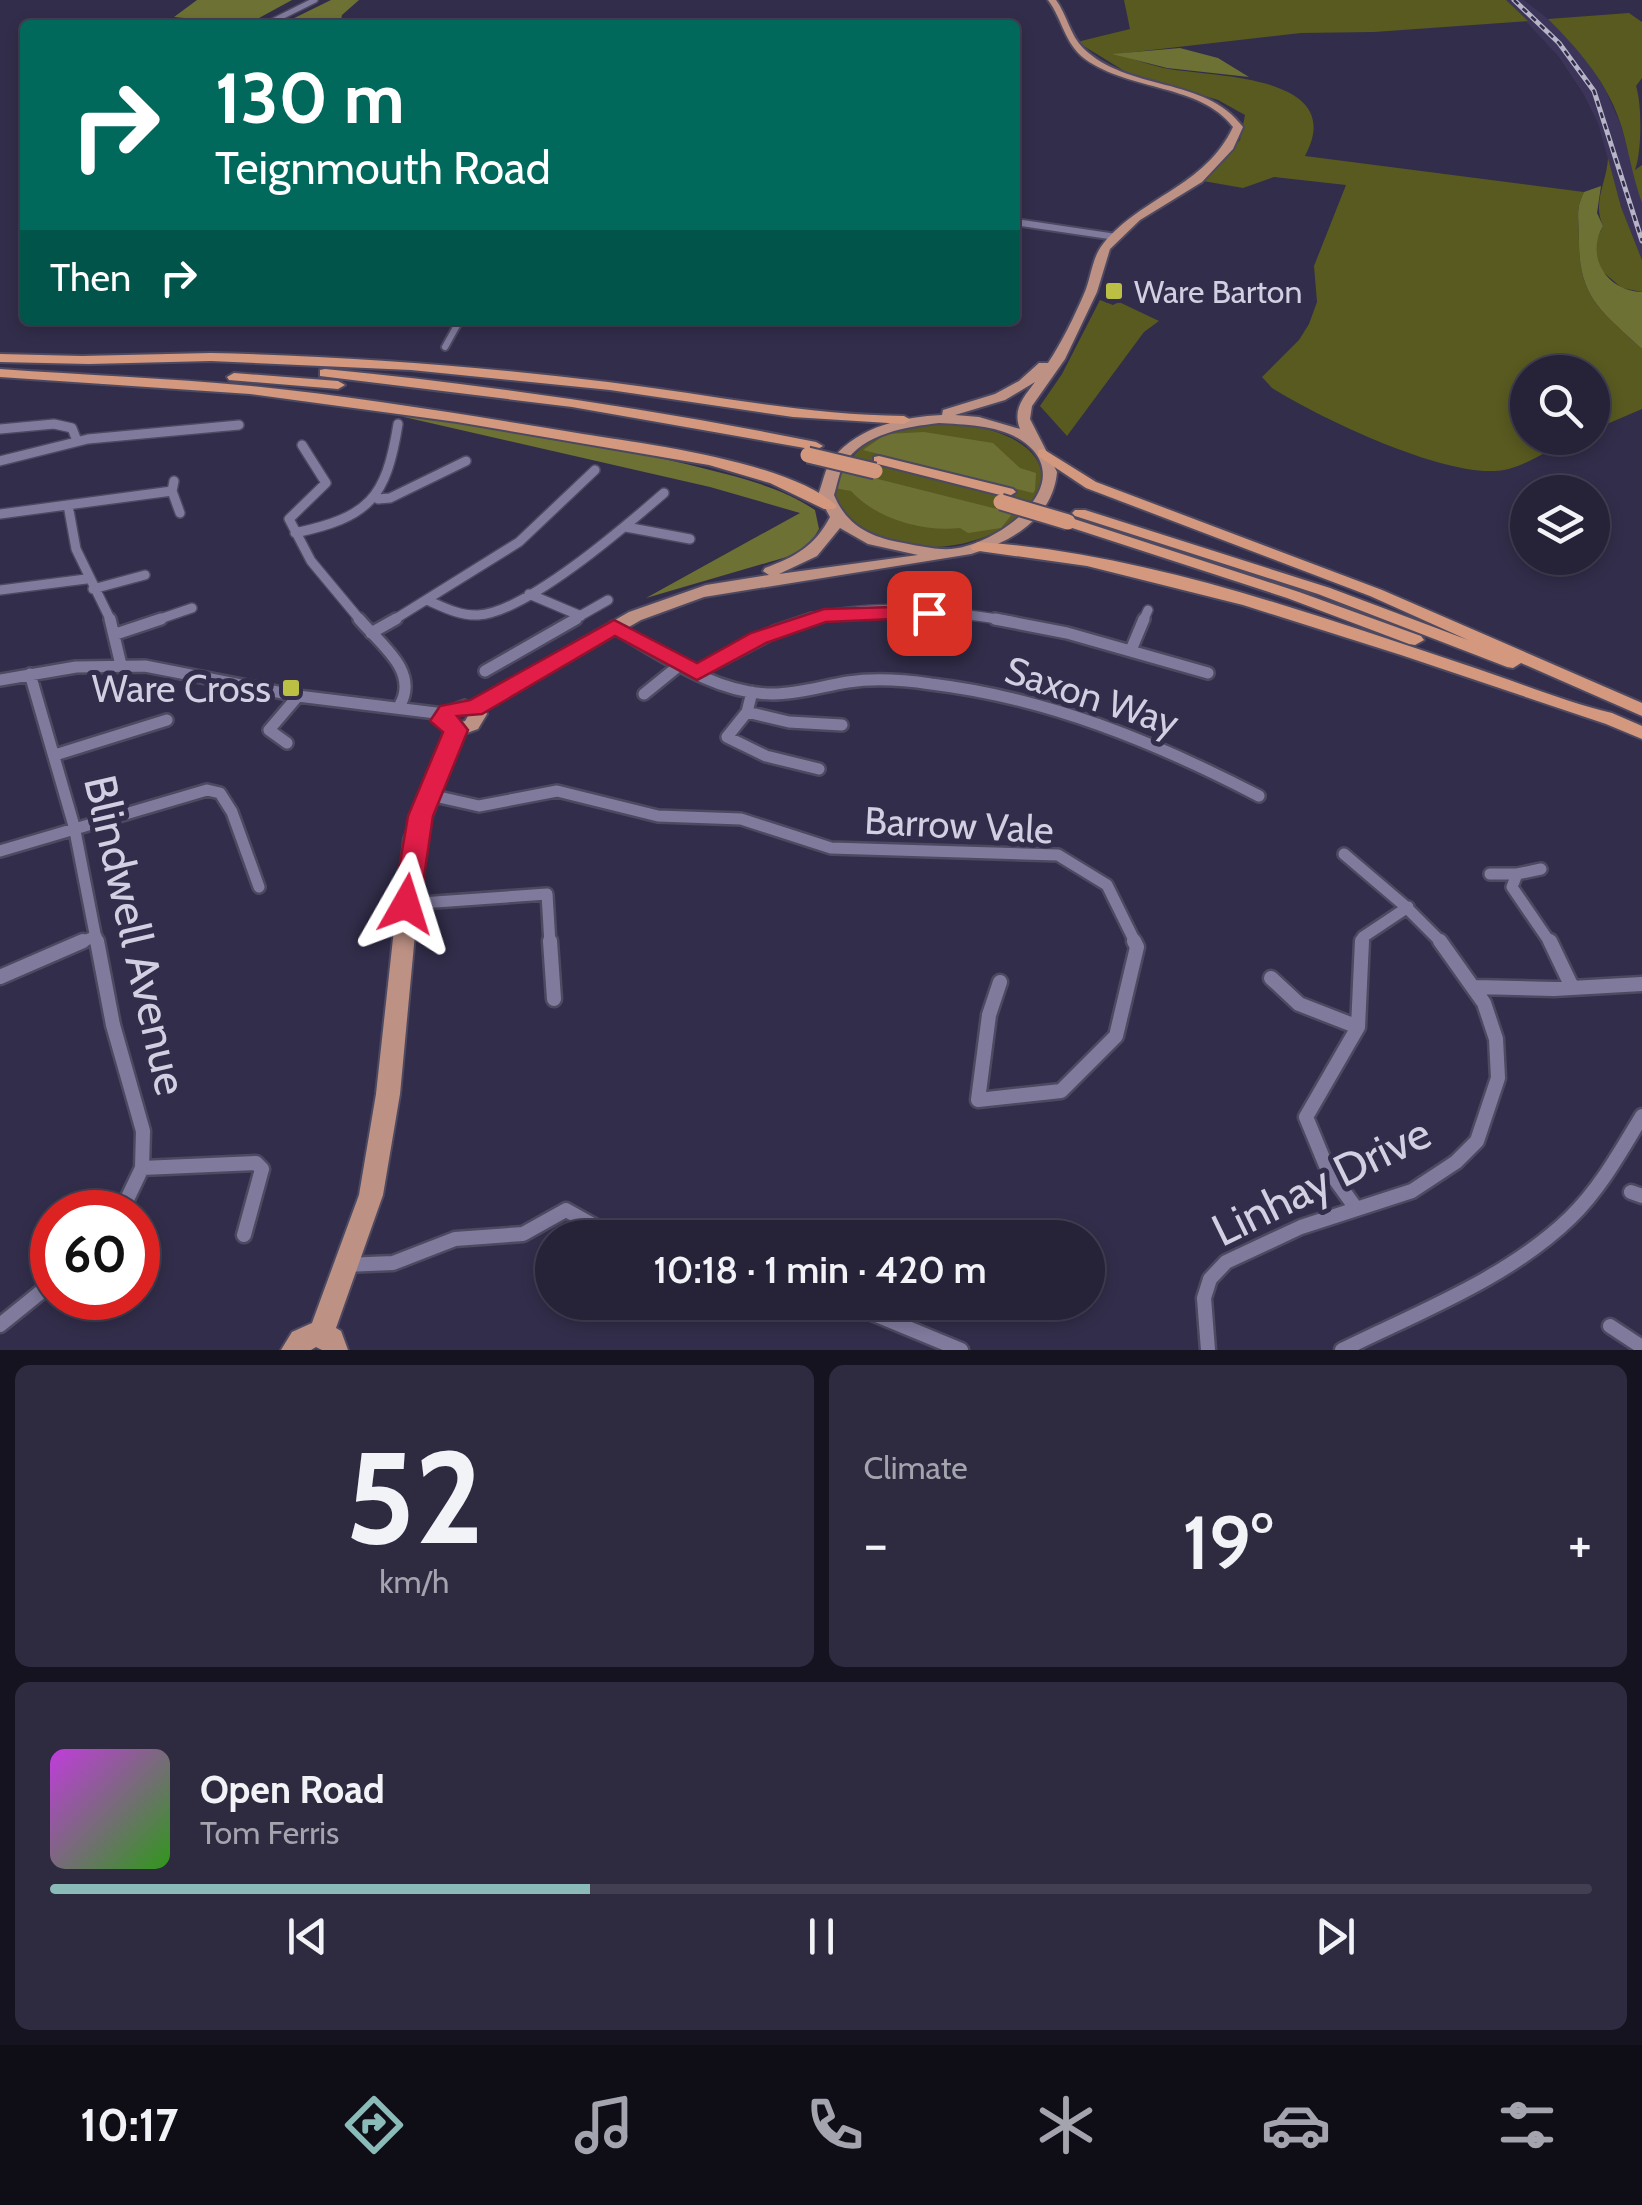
<!DOCTYPE html>
<html lang="en">
<head>
<meta charset="utf-8">
<style>
  body { margin:0; font-family:Cabin,sans-serif; background:#2e2a40; color:#f1f3f6; height:100vh; display:flex; flex-direction:column; font-size:38px; white-space:nowrap }
  * { box-sizing:border-box; margin:0 }
  p { font-size:32px; color:#a4a4ae }
  .icon { flex:none; width:55px; height:55px; fill:none; stroke:currentColor; stroke-width:2; stroke-linecap:round; stroke-linejoin:round }
  .map { position:relative; height:1350px; overflow:hidden }
  .side { display:flex; flex-direction:column; gap:15px; padding:15px; background:#15131f; flex:1 }
  .side>* { flex:none }
  .guide { position:absolute; left:20px; top:20px; width:1000px; height:305px; border-radius:10px; box-shadow:0 5px 15px #0003,0 0 0 2px #423f53; background:#00695c; color:#fff; overflow:hidden }
  .fabs { position:absolute; left:1510px; top:355px; display:grid; gap:20px }
  .fabs a { display:grid; place-items:center; width:100px; height:100px; border-radius:50%; background:#262238; box-shadow:0 5px 15px #0003,0 0 0 2px #423f53; font-size:50px }
  .speed { position:absolute; left:30px; top:1190px; display:flex; gap:20px; font-size:50px; font-weight:700; text-align:center }
  .speed>* { display:grid; place-content:center; width:130px; height:130px; border-radius:50%; background:#262238; box-shadow:0 5px 15px #0003,0 0 0 2px #423f53; line-height:1 }
  .speed .limit { border:15px solid #d22; background:#fff; color:#111 }
  .pin { position:absolute; display:grid; place-items:center; width:85px; height:85px; color:#fff; margin:-42px; border-radius:20px; box-shadow:0 5px 15px #0006 }
  .me { position:absolute; width:110px; margin:-55px; rotate:6deg; stroke-linejoin:round; filter:drop-shadow(0 0 8px #0008) }
  .turn { display:flex; align-items:center; gap:35px; height:210px; padding:0 30px; font-size:45px }
  .turn .icon { width:130px; height:130px; stroke-width:2.5 }
  .turn b { display:block; font-size:70px; line-height:85px }
  .then { display:flex; align-items:center; height:95px; padding:0 30px; background:#0003; gap:20px; font-size:38px }
  .big { font-size:75px; font-weight:600; line-height:1.1 }
  .side .tile { flex:1; display:flex; flex-direction:column; justify-content:center; gap:15px; min-width:0; padding:0 35px; border-radius:15px; background:#2e2a40 }
  .side .dial { align-items:center; gap:0 }
  .dial b { font-size:130px; line-height:1 }
  .song { display:flex; align-items:center; gap:30px }
  .cover { width:120px; height:120px; border-radius:15px; background:linear-gradient(135deg,hsl(290 70% 55%),hsl(110 70% 35%)) }
  .played { height:10px; border-radius:5px; background:linear-gradient(90deg,#8bbbb9 35%,#423f53 35%) }
  .keys { display:flex; justify-content:space-around; direction:ltr }
  .heat { display:flex; justify-content:space-between; align-items:center; font-size:55px; direction:ltr }
  .side .tiles { flex:1; display:grid; gap:15px; grid-template-columns:1fr 1fr }
  .tile:last-child { grid-column:span 2 }
  .trip { position:absolute; left:535px; top:1220px; width:570px; height:100px; border-radius:50px; background:#262238; box-shadow:0 5px 15px #0003,0 0 0 2px #423f53; font-weight:600; line-height:100px; text-align:center }
  .dock { display:flex; height:160px; justify-content:space-around; align-items:center; background:#0f0e16; color:#a4a4ae }
  .dock .icon { width:70px; height:70px }
  .dock .selected { color:#8bbbb9 }
  .dock b { font-size:45px; color:#f1f3f6 }
  .map>svg:first-child { display:block }
  .built { fill:#3c3559 }
  .green { fill:#585a20 }
  .forest { fill:#6e7134 }
  .lines { fill:none; stroke-linecap:round; stroke-linejoin:round }
  .minor-far4-casing { stroke:#4d4961; stroke-width:8 }
  .minor-far3-casing { stroke:#4d4961; stroke-width:10 }
  .minor-far2-casing { stroke:#4d4961; stroke-width:12 }
  .minor-far1-casing { stroke:#4d4961; stroke-width:16 }
  .minor-casing { stroke:#4d4961; stroke-width:19 }
  .primary-casing { stroke:#4d4961; stroke-width:4 }
  .trunk-casing { stroke:#4d4961; stroke-width:4 }
  .minor-far4 { stroke:#807b9d; stroke-width:5 }
  .minor-far3 { stroke:#807b9d; stroke-width:6 }
  .minor-far2 { stroke:#807b9d; stroke-width:9 }
  .minor-far1 { stroke:#807b9d; stroke-width:11 }
  .minor { stroke:#807b9d; stroke-width:14 }
  .primary { fill:#be9185; fill-rule:evenodd }
  .trunk { fill:#d3987d; fill-rule:evenodd }
  .rail-casing { stroke:#b7b4c8; stroke-width:5 }
  .rail { stroke:#322d4a; stroke-width:2.5; stroke-dasharray:6; stroke-linecap:butt }
  .trunk-bridge-casing { stroke:#4d4961; stroke-width:19; stroke-linecap:butt }
  .trunk-bridge { stroke:#d3987d; stroke-width:15 }
  .route { fill:#e11d48; stroke:#92132f; stroke-width:2.5 }
  .poi-dot { fill:#bbc045; stroke:#322d4a; stroke-width:4 }
  .labels { text-anchor:middle; dominant-baseline:central; stroke-width:10; stroke-linejoin:round; paint-order:stroke }
  .far-poi-label { font-size:32px; fill:#d1cfe1; stroke:#322d4a; text-anchor:start }
  .poi-label { font-size:38px; fill:#d1cfe1; stroke:#322d4a; text-anchor:end }
  .street-label { font-size:38px; fill:#d1cfe1; stroke:#322d4a }
  .near-street-label { font-size:45px; fill:#d1cfe1; stroke:#322d4a }
</style>
</head>
<body>
<div class="map">
<svg width="1642" height="1350" viewBox="0 0 1642 1350">
  <rect width="100%" height="100%" fill="#322d4a"/>
  <path class="built" d="M1506,0H1524L1548,19L1583,54L1606,91L1621,126L1642,203V260L1621,207L1598,123L1583,93L1559,57Z"/>
  <path class="green" d="M1124,0H1506L1528,21L1374,32L1301,33L1117,54C1134,59 1152,66 1169,69C1219,77 1348,76 1305,156L1584,192C1575,210 1579,218 1579,237C1578,297 1600,310 1642,349V409L1593,430L1592,372H1528V438H1574C1552,447 1527,466 1504,470C1448,480 1320,418 1272,388L1262,377L1299,340L1309,324L1317,302L1314,266L1346,185L1274,177L1243,188L1203,181L1240,140L1245,115L1218,100L1126,72L1077,42L1130,29Z
    M1629,13L1642,22V78L1636,86C1642,104 1642,152 1635,170L1642,165V203C1633,178 1629,153 1622,128C1609,84 1580,51 1548,19Z
    M1608,158L1621,207L1642,260V292L1622,288L1597,267L1594,246L1603,226C1592,202 1607,182 1608,158Z
    M1100,300L1113,305L1119,302L1159,321L1144,332L1067,436L1040,406L1062,374Z
    M949,422C1142,445 992,591 872,534C853,525 836,513 833,490C856,435 893,426 949,422Z"/>
  <path class="forest" d="M197,0H292L246,25H198L206,20L174,17Z
    M331,0H359L342,15L340,25H280Z
    M1180,48L1218,58L1249,77L1167,68L1112,54Z
    M1601,186L1597,213L1603,226C1585,257 1607,291 1642,292V349C1600,310 1578,297 1579,237C1579,218 1575,210 1584,192Z
    M399,410C495,427 592,441 686,464C732,476 776,484 815,510L819,529L810,544L790,556L646,598L800,513L710,487L404,417Z
    M924,432L993,443L1020,468L1036,473L1035,490L1033,493L863,450L886,434Z
    M842,470L1013,513L1001,528L968,533L960,528C923,532 876,519 851,491L834,488Z"/>
  <g class="lines">
    <defs>
      <path id="minor-far4" d="M265,25L315,0"/>
      <path id="minor-far3" d="M1015,222L1116,237
        M445,347L460,320"/>
      <path id="minor-far2" d="M0,429L54,424L72,428L77,441
        M302,445L326,483L289,519L311,561L361,621
        M0,461L88,439L239,425
        M174,481L172,491L180,513
        M378,499L390,498L466,461
        M68,505L76,549L111,621
        M0,514L172,491
        M626,527L690,539
        M295,533C369,517 386,499 398,424
        M93,589L145,575
        M0,590L86,579
        M529,594L581,616
        M427,600C443,607 460,616 478,615C526,613 627,525 664,493
        M154,621L192,608
        M392,621L519,542L595,470
        M571,621L608,600
        M803,621C870,602 942,610 1010,621
        M1143,621L1148,610"/>
      <path id="minor-far1" d="M110,619L121,665
        M359,619C381,645 419,671 400,705
        M995,619L1067,633L1208,673
        M614,627C663,655 715,694 773,694C798,694 823,686 848,682C875,678 904,680 931,684C1048,698 1155,742 1259,796
        M371,633L396,619
        M116,634L161,619
        M1131,650L1144,619
        M485,671L576,619
        M697,672L774,632L812,619
        M30,674L74,826L97,944
        M0,680L76,667L145,666L298,696L444,714
        M752,692L747,712L727,737L766,756L819,769
        M644,694L681,664
        M747,712L789,722L842,725
        M287,743L269,730L298,696
        M55,755L167,720
        M430,795L479,806L557,791L658,816L741,819L831,848L1058,855L1107,885L1136,944
        M0,851L207,790L220,793L232,812L259,887
        M1344,854L1405,906L1443,944
        M1541,869L1517,874L1512,887L1551,944
        M1490,874H1517
        M407,904L547,894L550,944
        M77,944L96,936
        M1361,944L1363,937L1408,907"/>
      <path id="minor" d="M97,941L113,1025L143,1131L142,1168L121,1212
        M550,941L554,999
        M1550,941L1572,987
        M0,977L83,941
        M1271,978L1299,1004L1358,1027
        M1000,982L989,1015L978,1100L1061,1091L1116,1036L1137,947L1134,941
        M1476,987L1554,989L1642,984
        M142,1168L256,1163L262,1169L244,1235
        M1631,1192L1642,1196
        M1355,1207L1327,1168L1306,1117L1358,1027L1362,941
        M345,1265L393,1263L455,1239L523,1234L566,1210L616,1238
        M845,1302L961,1350
        M0,1325L52,1283
        M1610,1326L1642,1347
        M1208,1350L1204,1298L1210,1279L1226,1262L1301,1227L1412,1191L1456,1162L1477,1141L1498,1078L1496,1039L1484,1003L1440,941
        M1342,1350C1419,1312 1508,1278 1570,1218C1600,1189 1621,1151 1642,1116"/>
      <path id="primary" d="M1048,0H1056C1067,15 1070,35 1083,48C1128,92 1205,76 1243,127L1233,149L1202,182L1140,220L1110,249L1097,292L1065,359L1032,406L1030,419L1057,472C1053,518 1011,542 971,554L704,597L641,620L485,710L487,714L478,729L464,734L424,838L400,1094L383,1195L336,1328L341,1331L348,1350H322L316,1347L311,1350H281L292,1332L312,1323L359,1195L376,1094L404,838L446,732L435,724L438,710L464,700L471,702L629,612L706,585L769,575L763,571L765,568C795,557 815,546 830,517L818,495C823,483 825,467 833,458C860,426 903,417 942,415L943,410L995,394L1019,381L1039,363H1048C1062,342 1074,317 1084,294C1091,279 1092,257 1103,244C1142,196 1205,187 1233,127C1201,84 1129,91 1085,59C1064,43 1063,20 1048,0ZM1035,382C1024,397 1012,409 1020,429L979,417L955,415L1005,400ZM939,423C970,425 1010,425 1033,450C1071,494 990,547 951,549C935,550 914,545 898,542C868,536 846,524 834,495C837,486 839,472 844,464C864,433 906,427 939,423ZM840,528L868,544L918,555L779,574L817,556ZM463,713L468,716L465,721L457,723L453,721V717Z"/>
      <path id="trunk" d="M211,353C344,356 476,366 608,382C707,394 804,415 904,416L911,420L904,424L793,417L610,390L411,370L211,361L89,364L0,362V354L82,356Z
        M0,369C84,375 167,378 251,386C362,397 472,416 583,434C647,444 789,462 837,506L834,509H824L770,483L709,465L457,422L250,394L0,377Z
        M325,369C490,385 653,409 816,442L823,446L816,450L572,407L320,376V370Z
        M234,373L338,381L345,385L338,389L229,380L227,377Z
        M1043,449L1096,482L1382,590L1642,703V716L1521,663L1513,668L1507,667L1318,594L1075,516L1072,513L1075,510H1085L1330,588L1468,640L1370,596L1086,488L1038,456V450Z
        M879,456L1013,489L1016,492L1008,497L874,463V457Z
        M1068,517L1299,592L1421,636L1424,640L1415,645L1409,644L1287,598L1063,525L1060,522Z
        M978,542C1142,553 1304,611 1460,663C1510,679 1561,701 1612,713L1642,726V739L1606,724L1401,655L1243,605L1087,566L972,550L970,547Z"/>
    </defs>
    <use href="#minor-far4" class="minor-far4-casing"/>
    <use href="#minor-far3" class="minor-far3-casing"/>
    <use href="#minor-far2" class="minor-far2-casing"/>
    <use href="#minor-far1" class="minor-far1-casing"/>
    <use href="#minor" class="minor-casing"/>
    <use href="#primary" class="primary-casing"/>
    <use href="#trunk" class="trunk-casing"/>
    <use href="#minor-far4" class="minor-far4"/>
    <use href="#minor-far3" class="minor-far3"/>
    <use href="#minor-far2" class="minor-far2"/>
    <use href="#minor-far1" class="minor-far1"/>
    <use href="#minor" class="minor"/>
    <use href="#primary" class="primary"/>
    <use href="#trunk" class="trunk"/>
    <defs>
      <path id="rail" d="M1514,0L1559,43L1594,91L1642,241"/>
    </defs>
    <use href="#rail" class="rail-casing"/>
    <use href="#rail" class="rail"/>
    <defs>
      <path id="trunk-bridge" d="M808,455L875,471
        M1001,502L1068,522"/>
    </defs>
    <use href="#trunk-bridge" class="trunk-bridge-casing"/>
    <use href="#trunk-bridge" class="trunk-bridge"/>
  </g>
  <path class="route" d="M929,606L940,613L937,617L826,622L766,643L697,680L615,636L482,714L457,716L468,730L433,816L420,904L416,912H397L393,904L408,816L443,732L430,721L440,706L470,700L614,620L697,663L751,633L824,609Z"/>
  <g class="poi-dot">
    <rect x="1104" y="281" width="20" height="20" rx="5"/>
    <rect x="281" y="678" width="20" height="20" rx="5"/>
  </g>
  <g class="labels">
    <g class="far-poi-label">
      <text x="1134" y="291">Ware Barton</text>
    </g>
    <g class="poi-label">
      <text x="271" y="688">Ware Cross</text>
    </g>
    <g class="street-label">
      <text transform="translate(1092 696) rotate(18)">Saxon Way</text>
      <text transform="translate(959 825) rotate(3)">Barrow Vale</text>
    </g>
    <g class="near-street-label">
      <text transform="translate(136 935) rotate(77)">Blindwell Avenue</text>
      <text transform="translate(1321 1181) rotate(-26)">Linhay Drive</text>
    </g>
  </g>
</svg>
<div class="fabs">
<a><svg class="icon" aria-label="search" viewBox="0 0 24 24"><circle cx="10" cy="10" r="6"/><path d="M15 15l6 6"/></svg></a>
<a><svg class="icon" aria-label="layers" viewBox="0 0 24 24"><path d="M12 4l9 5-9 5-9-5zM3 14l9 5 9-5"/></svg></a>
</div>
<div class="speed"><div class="limit">60</div></div>
<div class="pin" style="left:929px;top:613px;background:#d93025"><svg class="icon" aria-label="arrive" viewBox="0 0 24 24"><path d="M6 21V4h12l-3 4 3 4H6"/></svg></div>
<svg class="me" style="left:406px;top:904px" viewBox="-20 -20 40 40"><path d="M0-17L14 15 0 8-14 15z" fill="#e11d48" stroke="#fff" stroke-width="4"/></svg>
<div class="trip">10:18 · 1 min · 420 m</div>
<div class="guide">
<div class="turn"><svg class="icon" aria-label="right" viewBox="0 0 24 24"><path d="M7 20v-9h11M14 6l5 5-5 5"/></svg><div><b>130 m</b>Teignmouth Road</div></div>
<div class="then">Then<svg class="icon" aria-label="right" viewBox="0 0 24 24"><path d="M7 20v-9h11M14 6l5 5-5 5"/></svg></div>
</div>
</div>
<section class="side">
<div class="tiles">
<div class="tile dial"><b>52</b><p>km/h</p></div>
<div class="tile"><p>Climate</p>
<div class="heat"><a>−</a><b class="big">19°</b><a>+</a></div>
</div>
<div class="tile">
<div class="song"><i class="cover"></i><div><b>Open Road</b><p>Tom Ferris</p></div></div>
<div class="played"></div>
<div class="keys"><svg class="icon" aria-label="previous" viewBox="0 0 24 24"><path d="M18 5L8 12l10 7zM5 5v14"/></svg><svg class="icon" aria-label="pause" viewBox="0 0 24 24"><path d="M8 5v14M16 5v14"/></svg><svg class="icon" aria-label="next" viewBox="0 0 24 24"><path d="M6 5l10 7-10 7zM19 5v14"/></svg></div>
</div>
</div>
</section>
<nav class="dock">
<b>10:17</b>
<svg class="icon selected" aria-label="directions" viewBox="0 0 24 24"><path d="M12 3l9 9-9 9-9-9zM9 14v-3h6M13 9l2 2-2 2"/></svg>
<svg class="icon" aria-label="music" viewBox="0 0 24 24"><path d="M9 18V5l10-2v13"/><circle cx="6" cy="18" r="3"/><circle cx="16" cy="16" r="3"/></svg>
<svg class="icon" aria-label="phone" viewBox="0 0 24 24"><path d="M5 4h4l2 5-3 2q2 4 5 5l2-3 5 2v4C11 20 4 13 5 4z"/></svg>
<svg class="icon" aria-label="climate" viewBox="0 0 24 24"><path d="M12 3v18M4 7l16 10M4 17L20 7"/></svg>
<svg class="icon" aria-label="car" viewBox="0 0 24 24"><path d="M5 17H2v-5l4-1 3-4h7l3 4 3 1v5h-3M9 17h6M6 11h13"/><circle cx="7" cy="17" r="2"/><circle cx="17" cy="17" r="2"/></svg>
<svg class="icon" aria-label="filters" viewBox="0 0 24 24"><path d="M4 7h16M4 17h16"/><circle cx="9" cy="7" r="2"/><circle cx="15" cy="17" r="2"/></svg>
</nav>
</body>
</html>
